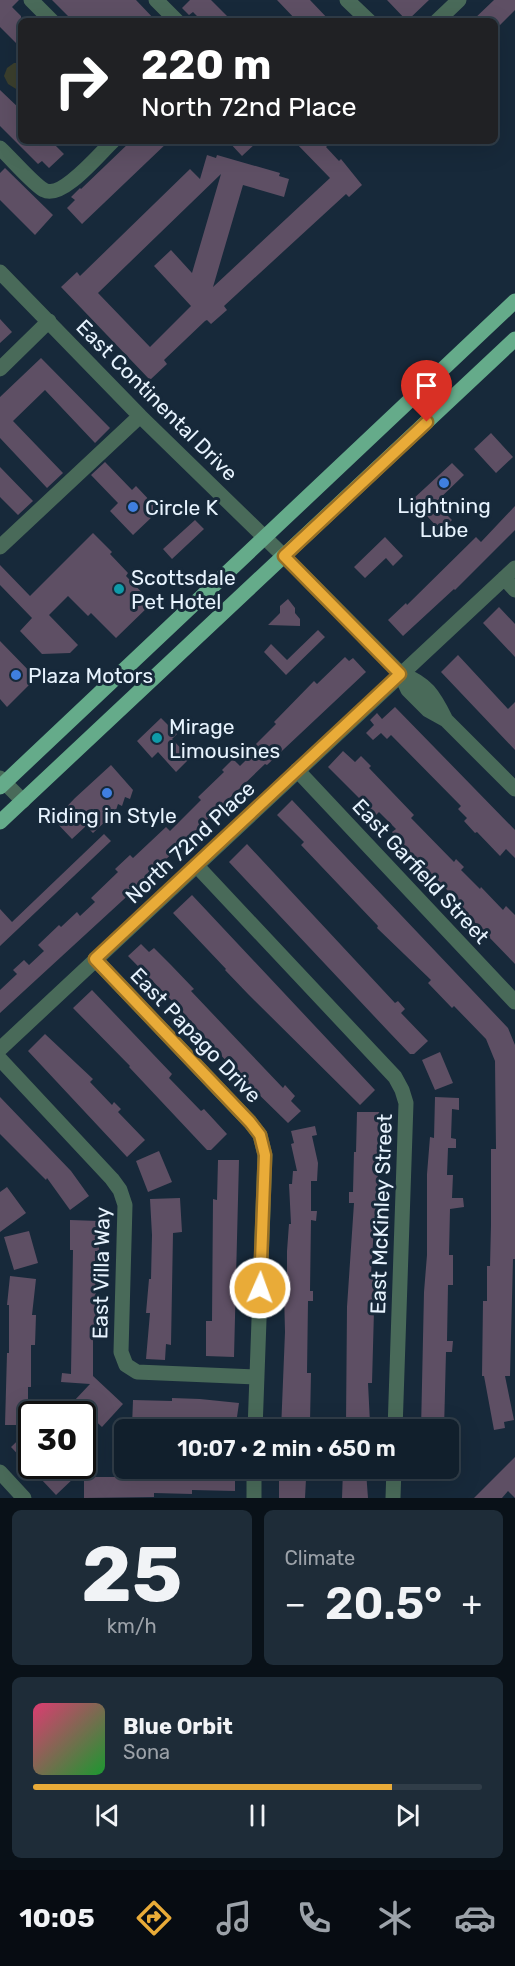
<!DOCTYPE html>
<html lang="en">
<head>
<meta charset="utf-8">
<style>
  body { margin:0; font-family:Rubik,sans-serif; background:#1e2c38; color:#f1f3f6; height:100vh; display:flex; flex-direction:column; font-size:22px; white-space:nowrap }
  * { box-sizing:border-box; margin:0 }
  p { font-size:20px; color:#9ca2a9 }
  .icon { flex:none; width:33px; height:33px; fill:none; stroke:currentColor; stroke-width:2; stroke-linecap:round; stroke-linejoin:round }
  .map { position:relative; height:1498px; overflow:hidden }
  .details { display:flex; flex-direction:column; gap:12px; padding:12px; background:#091118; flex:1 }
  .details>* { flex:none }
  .banner { position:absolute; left:18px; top:18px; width:480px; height:126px; border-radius:9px; box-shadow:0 6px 24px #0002,0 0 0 2px #303d48; background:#202124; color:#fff; overflow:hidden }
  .speed { position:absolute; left:18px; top:1401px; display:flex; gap:12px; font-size:30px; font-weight:700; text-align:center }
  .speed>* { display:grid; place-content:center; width:78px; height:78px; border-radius:50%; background:#111f2c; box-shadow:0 6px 24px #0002,0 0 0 2px #303d48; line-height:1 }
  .speed .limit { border:3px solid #111; border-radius:9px; background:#fff; color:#111 }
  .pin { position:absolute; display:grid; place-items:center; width:51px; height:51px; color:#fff; margin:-62px -26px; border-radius:50% 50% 50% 0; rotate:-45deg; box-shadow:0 0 6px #0007 }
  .pin .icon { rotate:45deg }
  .me { position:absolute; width:66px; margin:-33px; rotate:2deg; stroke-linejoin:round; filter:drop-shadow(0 0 4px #0008) }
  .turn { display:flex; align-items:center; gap:21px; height:126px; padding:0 24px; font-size:27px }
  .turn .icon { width:78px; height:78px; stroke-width:2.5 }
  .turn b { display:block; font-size:42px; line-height:51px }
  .big { font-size:45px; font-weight:600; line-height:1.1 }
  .details .card { flex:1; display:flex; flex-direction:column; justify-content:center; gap:9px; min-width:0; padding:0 21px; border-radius:9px; background:#1e2c38 }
  .details .dial { align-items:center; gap:0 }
  .dial b { font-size:78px; line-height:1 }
  .song { display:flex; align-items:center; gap:18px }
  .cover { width:72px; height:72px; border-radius:9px; background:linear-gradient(135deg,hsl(340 70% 55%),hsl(130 70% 35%)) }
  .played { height:6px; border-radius:3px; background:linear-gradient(90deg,#e9ab38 80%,#303d48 80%) }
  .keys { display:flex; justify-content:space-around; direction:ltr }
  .heat { display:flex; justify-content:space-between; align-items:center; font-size:33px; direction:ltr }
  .details .tiles { flex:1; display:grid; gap:12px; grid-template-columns:1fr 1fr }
  .card:last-child { grid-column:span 2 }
  .trip { position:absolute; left:114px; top:1419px; width:345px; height:60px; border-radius:9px; background:#111f2c; box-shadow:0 6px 24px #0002,0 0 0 2px #303d48; font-weight:600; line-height:60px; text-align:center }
  .tabs { display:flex; height:96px; justify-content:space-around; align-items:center; background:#070c12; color:#9ca2a9 }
  .tabs .icon { width:42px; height:42px }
  .tabs .active { color:#e9ab38 }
  .tabs b { font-size:27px; color:#f1f3f6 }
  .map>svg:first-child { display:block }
  .green { fill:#3b3f2d }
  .building { fill:#5e4f64; fill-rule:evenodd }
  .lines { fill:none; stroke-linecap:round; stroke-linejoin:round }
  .minor { stroke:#496a59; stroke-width:15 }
  .major { stroke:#65ab8a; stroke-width:15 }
  .route-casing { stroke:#976f24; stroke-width:15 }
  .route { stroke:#e9ab38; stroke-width:10 }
  .shop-dot { fill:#3f7fe0; stroke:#17293a; stroke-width:2 }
  .culture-dot { fill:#0f9aa8; stroke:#17293a; stroke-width:2 }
  .labels { text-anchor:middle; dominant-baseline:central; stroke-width:6; stroke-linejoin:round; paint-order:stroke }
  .street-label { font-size:21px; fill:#e7f3fe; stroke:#17293a }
  .poi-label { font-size:21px; fill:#e7f3fe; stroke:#17293a; text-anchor:start }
</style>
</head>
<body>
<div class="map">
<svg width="515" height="1498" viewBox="0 0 515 1498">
  <rect width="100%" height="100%" fill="#17293a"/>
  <path class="green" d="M14,63H21V92L8,84L4,76L7,68Z"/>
  <path class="building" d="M0,0H19L12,7L21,16V48L0,27Z
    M52,0H136L156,21H73Z
    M190,0H211L227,16L222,21H202L193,12L189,15L182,8Z
    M277,0H310L330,21H297Z
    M387,0H429L407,21Z
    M494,0H515V10L495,30V21H472Z
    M0,90L21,110V141H51L64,154L49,168L42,161L38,164L0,126Z
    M131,141H169L82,224L67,208L75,200L71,197L80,188L81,189Z
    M228,141H258L242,156Z
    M294,141H332L326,147L339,161L341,159L362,185L349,197L346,194L224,306L227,310L211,324L207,320L205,321L164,360L167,364L150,380L61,287L77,272L80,276L190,169L200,179L207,155L216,158L217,155L280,173L279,176L289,179L284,197L243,185L213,287L330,178ZM221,174L192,273L171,250L154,266L191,306L150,347L98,293Z
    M5,168L53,215L35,235L0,200V173Z
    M0,319L12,332L0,343Z
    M41,358L110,428L95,443L45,390L13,421L63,473L47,488L0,438V397Z
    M491,433L513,457L496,473L474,449Z
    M105,462L132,490L136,486L153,504V516L133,535L110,511L118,503L91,475Z
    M452,463L464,475L435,503L452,520L441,531L412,500Z
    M0,467L33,501L18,515L0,497Z
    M515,506V530L455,590L454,589L403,636L388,620L406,603L407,605L476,537L481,542Z
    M195,520L204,529L172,559L163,549Z
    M93,533L112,552L110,554L128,573L126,576L152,603L116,638L91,613L88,616L68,596L49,615L78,645L70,653L42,654L20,631L32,618L0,585V565L30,596Z
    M385,537L403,556L393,566L386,558L365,578L354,567Z
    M288,599L295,608V613L300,619V626L268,625L280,613V606Z
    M499,607L515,624V657L483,623Z
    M318,630L325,637L286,675L264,652L271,644L287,660Z
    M0,641L36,678L7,707L0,699Z
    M458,655L508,709L515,702V750L441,672Z
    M345,657L349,661L353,658L366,672L267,765L265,764L135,889L0,1013V990L17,974L13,970L24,960L29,965L44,951L38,945L59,925L61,927L77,912L80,916L95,902L91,898L118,872L115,869L130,855L133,858L166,827L170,831L201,800L198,797L224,772L222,770L233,759L240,766L259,747L256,744L276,724L274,722L314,681L317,684Z
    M395,707L515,830V858L506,849L500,856L477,832L475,833L464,821L467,818L458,809L461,806L391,735L387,739L381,733L373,740L366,733L374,725L370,720L377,713L382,719Z
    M161,718L177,734L172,739L190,758L176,772L158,752L152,758L137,741Z
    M343,751L355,762L361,756L371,766L369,768L414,815L411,818L454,862L456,859L464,867L461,870L480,889L481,887L503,910L506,906L515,915V964L454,901L456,899L405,847L392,832L396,829L379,812L376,815L328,767Z
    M111,765L133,790L130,799L125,797L122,806L118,804L115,813L110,811L108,819L93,833L86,826L72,839L54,820L75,798Z
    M292,800L508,1028L515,1045V1259H513L510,1376H505L514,1420L504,1422L505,1428L494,1430L484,1376H482L483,1301H487V1266H490L491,1225V1149H496L495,1061L486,1039L454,1006L452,1008L428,983L431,980L377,928L378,926L301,845L304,842L277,815Z
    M104,834L111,841L0,946V909L12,922Z
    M247,844L395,1003L398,1001L405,1009L401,1013L428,1041L414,1054H410L389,1032L229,862Z
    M192,895L375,1090L360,1105L248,994L225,970L226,969L173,913Z
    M141,944L149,952L154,948L171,965L194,989L191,991L245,1048L283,1088L285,1085L295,1096L291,1101L301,1111L288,1123L235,1071L181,1010L128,956Z
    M92,990L172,1074L169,1078L201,1111L204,1109L227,1134L211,1150H207L129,1067L130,1066L73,1008Z
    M45,1034L93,1079L90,1082L112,1105L114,1102L121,1109L118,1112L145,1140L127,1157L28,1051Z
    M440,1052L453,1083L435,1090L422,1060Z
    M0,1097L71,1171L89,1196L70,1210L47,1178L46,1180L0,1134Z
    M435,1097L459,1098V1110L452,1109L451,1138L456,1139V1148H448L447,1175H453L452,1198H463L464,1207L450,1209L449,1255H453V1285H448L447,1341H453L452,1352H446L444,1430H421L424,1292L427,1255V1174L430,1137L434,1138Z
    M357,1112H380L376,1227L374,1226L371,1274H375L372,1383H368L370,1423H346L347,1307L354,1203H349V1192H353L354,1152H356Z
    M315,1126L317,1135L312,1136L318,1163L317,1181H311V1211H317L316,1221L311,1220L310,1291H313V1301H308L307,1373H311L310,1422H305V1430H281L285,1332L284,1292H287V1251L289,1224H291L289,1184H292L293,1171H297L291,1144L294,1143L291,1131Z
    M159,1151L172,1182L148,1192L136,1161Z
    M218,1160H239L234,1357L206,1356V1321H212L213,1199L217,1200Z
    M7,1187L26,1213L0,1232V1192Z
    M180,1198L182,1232L173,1233L171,1345L166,1344L165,1360L146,1359L150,1313H146L149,1279H151L152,1235L150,1199Z
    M70,1220L99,1221V1251H95L96,1330H93V1376L123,1404L102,1427L74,1401L90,1384L61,1382L62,1373L71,1374L73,1250H70Z
    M29,1231L38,1263L14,1270L4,1237Z
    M10,1276L36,1279L32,1315H36L35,1345H31V1387H28V1425H5L7,1353H9V1305H7Z
    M172,1398L200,1399L239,1403L236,1424L227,1423L226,1430H206L207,1422L162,1421V1427L132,1426L133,1400L172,1401Z
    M32,1427V1466H66L76,1476L56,1495L11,1447Z
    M515,1457V1498L508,1491L502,1498H474Z
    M163,1468H226V1473H235V1491L192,1490V1494L154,1493V1497L84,1498V1477H121V1469L163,1470Z
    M279,1468H310L309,1479H306L305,1498H279Z
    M418,1468H440V1481H417Z
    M343,1470L366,1471L368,1498H342Z"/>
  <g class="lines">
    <path class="minor" d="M31,0L52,21
      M156,0L177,21
      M347,0L369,21
      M437,21L459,0
      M0,148C10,157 34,185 44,190C62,200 100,153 113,141
      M0,272L140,416L296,568L400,673L408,690L428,710L446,720L515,789
      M0,369L49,321
      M0,547L140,416
      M504,578L515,590
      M400,673C427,684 433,694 446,720
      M297,770L515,1002
      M0,778L23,801
      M196,865L395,1077L402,1090L406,1103L395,1430
      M95,959L250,1122L260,1135L265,1155L255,1430
      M0,1049L515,568
      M0,1059L112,1179L120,1190L125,1205L121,1352L126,1365L137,1372L257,1377
      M0,1472L24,1498
      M254,1498V1468
      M393,1498L394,1468"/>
    <path class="major" d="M0,787L515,301
      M0,822L515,339"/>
  </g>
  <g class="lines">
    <defs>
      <path id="route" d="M260,1288L265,1155L260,1135L250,1122L95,959L400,674L284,556L427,422"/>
    </defs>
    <use href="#route" class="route-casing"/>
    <use href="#route" class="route"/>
  </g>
  <g class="shop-dot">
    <circle cx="444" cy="483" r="6"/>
    <circle cx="133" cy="507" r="6"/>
    <circle cx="16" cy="675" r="6"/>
    <circle cx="107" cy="793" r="6"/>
  </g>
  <g class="culture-dot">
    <circle cx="119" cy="589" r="6"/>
    <circle cx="157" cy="738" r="6"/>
  </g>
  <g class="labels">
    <g class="street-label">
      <text transform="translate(157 400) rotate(45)">East Continental Drive</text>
      <text transform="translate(190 842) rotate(-43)">North 72nd Place</text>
      <text transform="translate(421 871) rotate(47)">East Garfield Street</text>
      <text transform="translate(196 1035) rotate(46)">East Papago Drive</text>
      <text transform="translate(381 1214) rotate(-88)">East McKinley Street</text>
      <text transform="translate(101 1273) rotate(-89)">East Villa Way</text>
    </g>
    <g class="poi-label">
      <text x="444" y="505" text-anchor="middle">Lightning<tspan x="444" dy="24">Lube</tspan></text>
      <text x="145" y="507">Circle K</text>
      <text x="131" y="577">Scottsdale<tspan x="131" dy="24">Pet Hotel</tspan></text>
      <text x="28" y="675">Plaza Motors</text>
      <text x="169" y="726">Mirage<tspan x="169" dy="24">Limousines</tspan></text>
      <text x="107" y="815" text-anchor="middle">Riding in Style</text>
    </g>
  </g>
</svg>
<div class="speed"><div class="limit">30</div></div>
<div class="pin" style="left:427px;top:422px;background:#d93025"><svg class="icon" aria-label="arrive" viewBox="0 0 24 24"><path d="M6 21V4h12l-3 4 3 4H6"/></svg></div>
<svg class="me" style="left:260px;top:1288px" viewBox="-20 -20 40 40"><circle r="17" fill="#e9ab38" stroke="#fff" stroke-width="3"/><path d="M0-11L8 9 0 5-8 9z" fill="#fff"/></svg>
<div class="trip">10:07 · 2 min · 650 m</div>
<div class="banner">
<div class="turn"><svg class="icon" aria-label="right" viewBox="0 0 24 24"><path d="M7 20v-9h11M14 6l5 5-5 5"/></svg><div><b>220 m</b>North 72nd Place</div></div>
</div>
</div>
<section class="details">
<div class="tiles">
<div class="card dial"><b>25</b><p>km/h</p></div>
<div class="card"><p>Climate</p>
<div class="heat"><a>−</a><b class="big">20.5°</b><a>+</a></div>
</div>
<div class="card">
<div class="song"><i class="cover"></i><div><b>Blue Orbit</b><p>Sona</p></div></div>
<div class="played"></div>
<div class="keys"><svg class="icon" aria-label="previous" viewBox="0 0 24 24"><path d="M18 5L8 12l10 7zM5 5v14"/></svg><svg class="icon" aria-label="pause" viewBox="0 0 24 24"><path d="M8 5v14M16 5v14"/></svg><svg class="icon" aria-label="next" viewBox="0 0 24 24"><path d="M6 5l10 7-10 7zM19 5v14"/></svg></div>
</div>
</div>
</section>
<nav class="tabs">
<b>10:05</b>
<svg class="icon active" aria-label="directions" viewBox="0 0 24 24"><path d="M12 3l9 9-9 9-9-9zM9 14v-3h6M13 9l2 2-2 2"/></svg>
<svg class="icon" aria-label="music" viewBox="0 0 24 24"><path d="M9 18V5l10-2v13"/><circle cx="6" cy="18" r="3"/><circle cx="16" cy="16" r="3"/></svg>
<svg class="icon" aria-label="phone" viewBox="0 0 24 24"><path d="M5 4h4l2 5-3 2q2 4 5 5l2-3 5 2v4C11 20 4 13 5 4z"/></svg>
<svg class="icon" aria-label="climate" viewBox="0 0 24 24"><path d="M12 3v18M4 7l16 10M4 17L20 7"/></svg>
<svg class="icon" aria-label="car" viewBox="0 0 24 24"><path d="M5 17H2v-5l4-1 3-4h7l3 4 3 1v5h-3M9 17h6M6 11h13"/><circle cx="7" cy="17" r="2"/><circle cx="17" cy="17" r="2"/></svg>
</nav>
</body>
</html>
